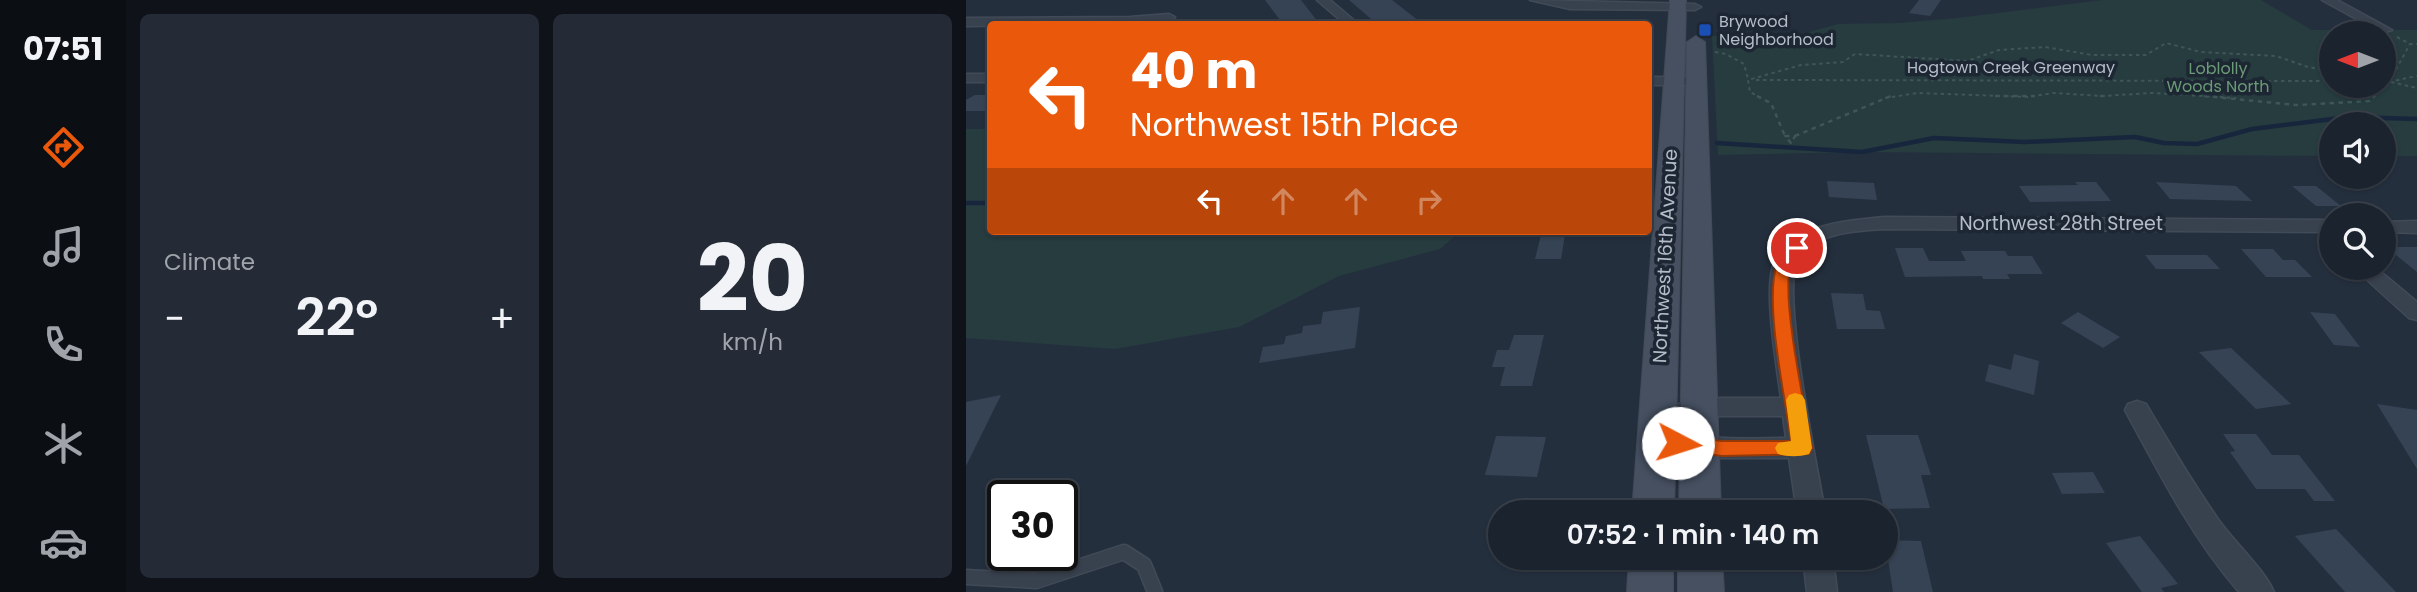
<!DOCTYPE html>
<html lang="en">
<head>
<meta charset="utf-8">
<style>
  body { margin:0; font-family:Poppins,sans-serif; background:#242b36; color:#f1f3f6; height:100vh; display:flex; flex-direction:column; font-size:26px; white-space:nowrap }
  * { box-sizing:border-box; margin:0 }
  p { font-size:23px; color:#a0a4aa }
  .icon { flex:none; width:38px; height:38px; fill:none; stroke:currentColor; stroke-width:2; stroke-linecap:round; stroke-linejoin:round }
  .map { position:relative; flex:1; overflow:hidden }
  .side { display:flex; flex-direction:column; gap:14px; padding:14px; background:#0f1319; width:840px }
  .side>* { flex:none }
  .banner { position:absolute; left:21px; top:21px; width:665px; height:214px; border-radius:7px; box-shadow:0 2px 5px #0004,0 0 0 2px #39404a; background:#ea580c; color:#fff; overflow:hidden }
  .needle { width:46px; rotate:270deg }
  .tools { position:absolute; left:1353px; top:21px; display:grid; gap:14px }
  .tools a { display:grid; place-items:center; width:77px; height:77px; border-radius:50%; background:#1b232e; box-shadow:0 2px 5px #0004,0 0 0 2px #39404a; font-size:35px }
  .speed { position:absolute; left:21px; top:480px; display:flex; gap:14px; font-size:35px; font-weight:700; text-align:center }
  .speed>* { display:grid; place-content:center; width:91px; height:91px; border-radius:50%; background:#1b232e; box-shadow:0 2px 5px #0004,0 0 0 2px #39404a; line-height:1 }
  .speed .limit { border:4px solid #111; border-radius:10px; background:#fff; color:#111 }
  .pin { position:absolute; display:grid; place-items:center; width:60px; height:60px; color:#fff; margin:-30px; border:4px solid #fff; border-radius:50%; box-shadow:0 2px 7px #0007 }
  .me { position:absolute; width:77px; margin:-38px; rotate:95deg; stroke-linejoin:round; filter:drop-shadow(0 0 5px #0008) }
  .turn { display:flex; align-items:center; gap:24px; height:147px; padding:0 28px; font-size:32px }
  .turn .icon { width:91px; height:91px; stroke-width:2.5 }
  .turn b { display:block; font-size:49px; line-height:60px }
  .lanes { display:flex; align-items:center; height:66px; padding:0 28px; background:#0003; justify-content:center; gap:35px; direction:ltr }
  .lanes .off { opacity:.35 }
  .big { font-size:52px; font-weight:600; line-height:1.1 }
  .side .tile { flex:1; display:flex; flex-direction:column; justify-content:center; gap:10px; min-width:0; padding:0 24px; border-radius:10px; background:#242b36 }
  .side .dial { align-items:center; gap:0 }
  .dial b { font-size:91px; line-height:1 }
  .heat { display:flex; justify-content:space-between; align-items:center; font-size:38px; direction:ltr }
  .side .tiles { flex:1; display:grid; gap:14px; grid-template-columns:repeat(2,1fr) }
  .trip { position:absolute; left:522px; top:500px; width:410px; height:70px; border-radius:35px; background:#1b232e; box-shadow:0 2px 5px #0004,0 0 0 2px #39404a; font-weight:600; line-height:70px; text-align:center }
  main { display:flex; flex:1; min-height:0 }
  .tabs { display:flex; flex-direction:column; width:126px; justify-content:space-around; align-items:center; background:#0b0e12; color:#a0a4aa }
  .tabs .icon { width:49px; height:49px }
  .tabs .selected { color:#ea580c }
  .tabs b { font-size:32px; color:#f1f3f6 }
  .map>svg:first-child { display:block }
  .green { fill:#263c3f; fill-rule:evenodd }
  .lines { fill:none; stroke-linecap:round; stroke-linejoin:round }
  .stream { stroke:#17263c; stroke-width:4.5 }
  .building { fill:#364354 }
  .service-casing { stroke:#414a57; stroke-width:17 }
  .minor-casing { stroke:#414a57; stroke-width:3 }
  .secondary-casing { stroke:#414a57; stroke-width:2 }
  .path-far1 { stroke:#3f5557; stroke-width:2; stroke-dasharray:3.5 3.5; stroke-linecap:butt }
  .path { stroke:#3f5557; stroke-width:2.5; stroke-dasharray:4.5 4.5; stroke-linecap:butt }
  .service { stroke:#38414e; stroke-width:14 }
  .minor { fill:#38414e; fill-rule:evenodd }
  .secondary { fill:#465061; fill-rule:evenodd }
  .route { fill:#ea580c; stroke:#983908; stroke-width:2 }
  .slow { fill:#f59e0b }
  .transit-dot { fill:#1a4fb4; stroke:#1d2633; stroke-width:2.5 }
  .labels { text-anchor:middle; dominant-baseline:central; stroke-width:7; stroke-linejoin:round; paint-order:stroke }
  .far-poi-label { font-size:16px; fill:#b4bcc9; stroke:#1d2633; text-anchor:start }
  .far-street-label { font-size:16px; fill:#b4bcc9; stroke:#1d2633 }
  .far-park-label { font-size:16px; fill:#6b9a76; stroke:#1d2633 }
  .street-label { font-size:19px; fill:#b4bcc9; stroke:#1d2633 }
</style>
</head>
<body>
<main>
<nav class="tabs">
<b>07:51</b>
<svg class="icon selected" aria-label="directions" viewBox="0 0 24 24"><path d="M12 3l9 9-9 9-9-9zM9 14v-3h6M13 9l2 2-2 2"/></svg>
<svg class="icon" aria-label="music" viewBox="0 0 24 24"><path d="M9 18V5l10-2v13"/><circle cx="6" cy="18" r="3"/><circle cx="16" cy="16" r="3"/></svg>
<svg class="icon" aria-label="phone" viewBox="0 0 24 24"><path d="M5 4h4l2 5-3 2q2 4 5 5l2-3 5 2v4C11 20 4 13 5 4z"/></svg>
<svg class="icon" aria-label="climate" viewBox="0 0 24 24"><path d="M12 3v18M4 7l16 10M4 17L20 7"/></svg>
<svg class="icon" aria-label="car" viewBox="0 0 24 24"><path d="M5 17H2v-5l4-1 3-4h7l3 4 3 1v5h-3M9 17h6M6 11h13"/><circle cx="7" cy="17" r="2"/><circle cx="17" cy="17" r="2"/></svg>
</nav>
<section class="side">
<div class="tiles">
<div class="tile"><p>Climate</p>
<div class="heat"><a>−</a><b class="big">22°</b><a>+</a></div>
</div>
<div class="tile dial"><b>20</b><p>km/h</p></div>
</div>
</section>
<div class="map">
<svg width="1451" height="592" viewBox="0 0 1451 592">
  <rect width="100%" height="100%" fill="#242f3e"/>
  <path class="green" d="M1136,0H1295L1346,30H1451V156H1418V124H1365V156L896,152L752,155L746,36L836,34L872,24L933,23L991,18ZM1365,33H1418V86H1365Z
    M0,129H24V231H495L474,249L373,276L273,327L149,349L0,338Z"/>
  <g class="lines">
    <path class="stream" d="M751,143L896,152L968,138L1059,142L1169,137L1198,143L1231,144L1286,129L1383,117L1451,119
      M0,203H24"/>
  </g>
  <path class="building" d="M299,0H335L352,22L317,24Z
    M383,0H426L457,24H411Z
    M953,0H975L964,16L943,13Z
    M9,95H24V111H0V100Z
    M861,181L908,183L911,200L863,197Z
    M1109,182H1130L1145,201L1064,202L1053,186L1112,185Z
    M1190,182L1270,186L1286,201L1204,199Z
    M1326,186H1350L1375,206H1350Z
    M575,235H599L595,259H569Z
    M1420,247H1451V272Z
    M929,248H957L963,261H1000L995,251H1039L1042,256H1066L1077,274H1041L1044,279H1017L1016,276L939,277Z
    M1275,249H1307L1317,260H1329L1346,277H1300Z
    M1179,255H1241L1254,269H1190Z
    M865,293L897,294L900,310L914,311L919,329H871Z
    M394,307L389,348L293,363L297,347L318,344L320,336L336,333L337,326L355,324L357,312Z
    M1112,312L1154,337L1137,348L1095,323Z
    M1344,312L1369,314L1394,347L1368,345Z
    M548,335H578L566,386H534L539,367H526L531,350H543Z
    M1265,348L1325,404L1290,409L1233,352Z
    M1048,354L1073,361L1068,395L1019,381L1023,364L1045,370Z
    M35,395L0,466V402Z
    M1411,404L1451,410V469Z
    M1257,434H1290L1306,455H1333L1369,501H1348L1339,489H1290L1264,452L1269,451Z
    M900,435H952L965,475H955L964,508L918,509Z
    M530,436L580,437L571,477L519,475Z
    M1127,472L1139,493L1096,494L1086,473Z
    M1370,529L1430,592H1379L1329,536Z
    M1174,536L1212,584L1195,588L1198,592H1176L1140,543Z
    M919,540L955,541L967,592H927Z"/>
  <g class="lines">
    <defs>
      <path id="service" d="M0,577L70,581L158,552L178,565L189,592"/>
      <path id="minor" d="M351,0H364L392,24H379Z
        M564,0L729,4L735,7L729,10L604,9Z
        M1356,0H1371L1426,30L1416,33Z
        M203,14L209,17L207,19L164,24L0,26V18L164,17Z
        M0,74H24V82H0Z
        M682,77H730L737,81L730,85H682Z
        M919,217L1365,220V232L919,229C890,231 854,232 834,255C811,280 853,473 859,513H831L823,458H756L681,450L677,443L681,436C706,428 733,437 759,438C779,439 800,438 820,438L817,416H754L692,425L683,422L679,416L683,410L692,407L754,398H815C811,368 797,289 808,263C812,254 821,244 830,238C855,222 890,220 919,217Z
        M1451,221V233L1418,232V222Z
        M1388,268H1410L1451,302V320L1443,318Z
        M1171,401L1180,404C1203,443 1226,482 1252,519C1268,542 1298,569 1308,592H1273C1226,538 1193,473 1159,410L1162,404Z
        M837,558H867L871,592H841Z"/>
      <path id="secondary" d="M704,0H720L708,513H666Z
        M730,36L739,42L755,513H713L721,42Z
        M663,558H707V592H661Z
        M712,558H756L758,592H712Z"/>
    </defs>
    <use href="#service" class="service-casing"/>
    <use href="#minor" class="minor-casing"/>
    <use href="#secondary" class="secondary-casing"/>
    <path class="path-far1" d="M1431,37L1444,44H1451
      M749,52L760,54L778,64L782,79
      M790,80L1365,81
      M1423,82L1444,44
      M1423,82L1451,76
      M1425,82L1451,88
      M795,98L784,92L782,80L835,65L877,62L889,54L1001,61L1033,50L1079,47L1126,55H1180L1200,43L1235,52L1310,56L1342,67L1365,71
      M919,98L952,93L1062,97L1087,93L1137,96L1186,93L1270,98
      M1407,98L1423,82L1418,81"/>
    <path class="path" d="M791,96L805,103L819,136
      M1029,96H1069
      M1134,96H1140
      M1238,96L1330,105L1403,101L1408,96
      M819,136H829L825,143Z
      M829,136L925,96"/>
    <use href="#service" class="service"/>
    <use href="#minor" class="minor"/>
    <use href="#secondary" class="secondary"/>
  </g>
  <path class="route" d="M831,243L838,248C834,253 827,259 825,265C814,294 840,412 846,448L843,454L756,456L705,449L702,443L705,438L712,436L756,441H825C819,397 799,306 810,267C812,258 822,246 831,243Z"/>
  <path class="slow" d="M829,393L836,395L839,400L846,448L843,454C833,457 822,457 812,454L809,448L812,443L825,441L820,400L823,395Z"/>
  <rect class="transit-dot" x="732" y="23" width="14" height="14" rx="3.5"/>
  <g class="labels">
    <g class="far-poi-label">
      <text x="753" y="21">Brywood<tspan x="753" dy="18">Neighborhood</tspan></text>
    </g>
    <g class="far-street-label">
      <text x="1045" y="67">Hogtown Creek Greenway</text>
    </g>
    <g class="far-park-label">
      <text x="1252" y="68">Loblolly<tspan x="1252" dy="18">Woods North</tspan></text>
    </g>
    <g class="street-label">
      <text x="1095" y="223">Northwest 28th Street</text>
      <text transform="translate(699 256) rotate(-87)">Northwest 16th Avenue</text>
    </g>
  </g>
</svg>
<div class="tools">
<a><svg class="needle" viewBox="-14 -14 28 28"><path d="M0-13l5 13h-10z" fill="#e53935"/><path d="M0 13l5-13h-10z" fill="#a0a4aa"/></svg></a>
<a><svg class="icon" aria-label="sound" viewBox="0 0 24 24"><path d="M4 9h4l5-4v14l-5-4H4zM17 9q2 3 0 6"/></svg></a>
<a><svg class="icon" aria-label="search" viewBox="0 0 24 24"><circle cx="10" cy="10" r="6"/><path d="M15 15l6 6"/></svg></a>
</div>
<div class="speed"><div class="limit">30</div></div>
<div class="pin" style="left:831px;top:248px;background:#d93025"><svg class="icon" aria-label="arrive" viewBox="0 0 24 24"><path d="M6 21V4h12l-3 4 3 4H6"/></svg></div>
<svg class="me" style="left:712px;top:443px" viewBox="-20 -20 40 40"><circle r="19" fill="#fff"/><path d="M0-13L10 11 0 6-10 11z" fill="#ea580c"/></svg>
<div class="trip">07:52 · 1 min · 140 m</div>
<div class="banner">
<div class="turn"><svg class="icon" aria-label="left" viewBox="0 0 24 24"><path d="M17 20v-9H6M10 6l-5 5 5 5"/></svg><div><b>40 m</b>Northwest 15th Place</div></div>
<div class="lanes"><svg class="icon" aria-label="left" viewBox="0 0 24 24"><path d="M17 20v-9H6M10 6l-5 5 5 5"/></svg><svg class="icon off" aria-label="ahead" viewBox="0 0 24 24"><path d="M12 20V5M6 11l6-6 6 6"/></svg><svg class="icon off" aria-label="ahead" viewBox="0 0 24 24"><path d="M12 20V5M6 11l6-6 6 6"/></svg><svg class="icon off" aria-label="right" viewBox="0 0 24 24"><path d="M7 20v-9h11M14 6l5 5-5 5"/></svg></div>
</div>
</div>
</main>
</body>
</html>
